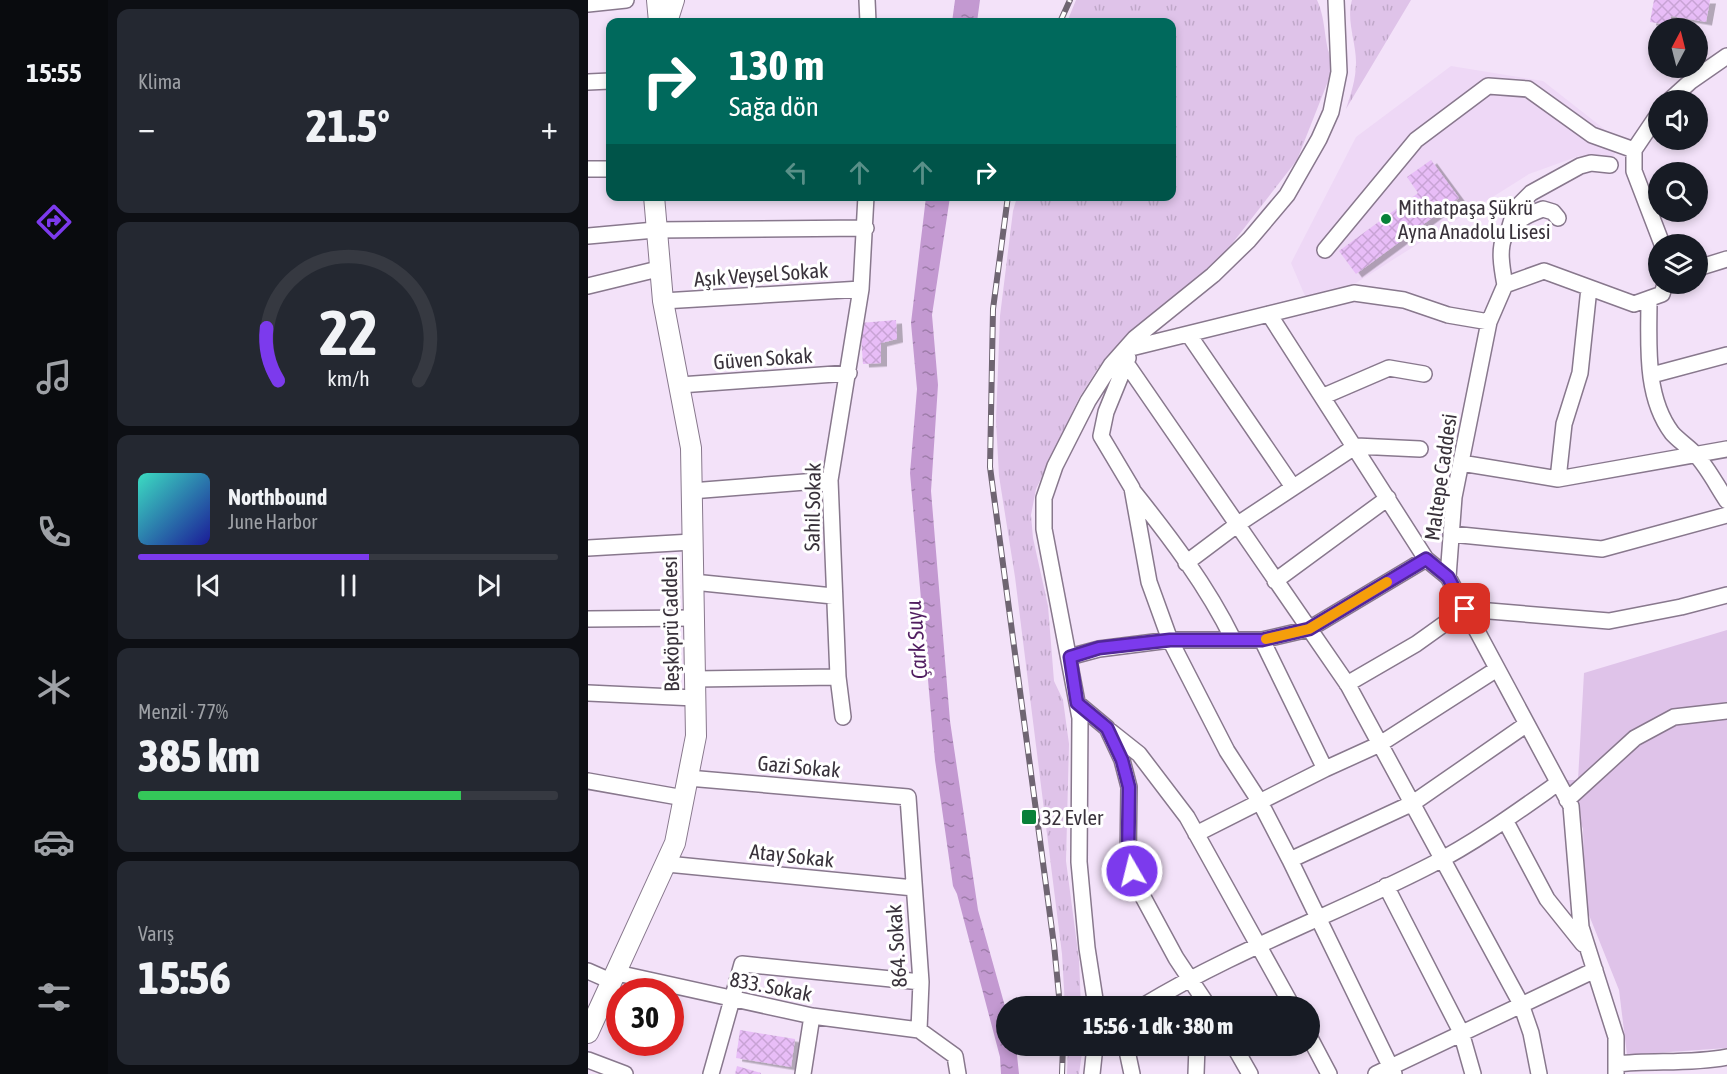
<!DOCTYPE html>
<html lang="tr">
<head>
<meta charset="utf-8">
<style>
  body { margin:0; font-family:"Asap Condensed",sans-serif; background:#242831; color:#f1f3f6; height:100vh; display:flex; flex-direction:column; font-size:22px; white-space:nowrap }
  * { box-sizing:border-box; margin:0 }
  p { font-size:20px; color:#9ea1a6 }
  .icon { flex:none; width:33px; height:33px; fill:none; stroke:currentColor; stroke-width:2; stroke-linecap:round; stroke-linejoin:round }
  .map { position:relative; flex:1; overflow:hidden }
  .panel { display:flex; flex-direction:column; gap:9px; padding:9px; background:#0d0f14; width:480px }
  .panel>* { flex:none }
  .hud { position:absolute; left:18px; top:18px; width:570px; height:183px; border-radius:12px; box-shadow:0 3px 9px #0003; background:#00695c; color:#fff; overflow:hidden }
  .needle { width:39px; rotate:7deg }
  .controls { position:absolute; left:1060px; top:18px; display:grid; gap:12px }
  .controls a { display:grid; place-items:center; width:60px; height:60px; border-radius:50%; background:#171b24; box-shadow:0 3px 9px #0003; font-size:30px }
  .speed { position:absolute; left:18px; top:978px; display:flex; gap:12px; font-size:30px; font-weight:700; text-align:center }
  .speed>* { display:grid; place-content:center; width:78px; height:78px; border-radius:50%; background:#171b24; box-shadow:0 3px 9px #0003; line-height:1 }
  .speed .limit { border:9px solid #d22; background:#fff; color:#111 }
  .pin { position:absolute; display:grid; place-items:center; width:51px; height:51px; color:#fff; margin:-26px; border-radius:12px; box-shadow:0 3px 9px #0006 }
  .me { position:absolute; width:66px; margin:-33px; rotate:352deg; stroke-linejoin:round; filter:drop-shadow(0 0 4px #0008) }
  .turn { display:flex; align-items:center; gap:21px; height:126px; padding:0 24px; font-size:27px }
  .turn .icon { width:78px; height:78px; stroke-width:2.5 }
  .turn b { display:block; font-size:42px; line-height:51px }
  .lanes { display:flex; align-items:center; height:57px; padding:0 24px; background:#0003; justify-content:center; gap:30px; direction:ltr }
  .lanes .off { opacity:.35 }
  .big { font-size:45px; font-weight:800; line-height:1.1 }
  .panel .tile { flex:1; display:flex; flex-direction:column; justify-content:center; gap:9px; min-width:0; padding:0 21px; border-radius:12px; background:#242831 }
  .panel .dial { align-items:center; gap:0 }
  .dial svg { height:156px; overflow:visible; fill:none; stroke:#363941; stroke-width:7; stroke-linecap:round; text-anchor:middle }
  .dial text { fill:#f1f3f6; stroke:none }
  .song { display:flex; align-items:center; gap:18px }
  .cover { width:72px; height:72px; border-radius:9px; background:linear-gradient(135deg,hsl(170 70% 55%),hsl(240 70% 35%)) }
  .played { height:6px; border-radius:3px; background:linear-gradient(90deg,#7c3aed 55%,#363941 55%) }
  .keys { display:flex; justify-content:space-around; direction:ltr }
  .heat { display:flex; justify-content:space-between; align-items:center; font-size:33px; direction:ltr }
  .charge { height:9px; border-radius:4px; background:linear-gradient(90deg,#34c759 77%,#363941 0) }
  .trip { position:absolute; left:408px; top:996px; width:324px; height:60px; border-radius:30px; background:#171b24; box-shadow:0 3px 9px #0003; font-weight:800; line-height:60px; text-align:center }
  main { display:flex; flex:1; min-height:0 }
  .tab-bar { display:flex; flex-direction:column; width:108px; justify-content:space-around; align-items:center; background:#090b0e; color:#9ea1a6 }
  .tab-bar .icon { width:42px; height:42px }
  .tab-bar .on { color:#7c3aed }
  .tab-bar b { font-size:27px; color:#f1f3f6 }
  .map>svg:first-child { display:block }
  .built { fill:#eed8f6 }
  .grass { fill:url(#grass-tufts) }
  .park { fill:#dfc3e9 }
  .water { fill:url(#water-ripples) }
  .building { fill:url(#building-cross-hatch); filter:url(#shadow) }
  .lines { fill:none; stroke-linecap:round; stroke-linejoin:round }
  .minor-casing { stroke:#88788d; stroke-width:18 }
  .major-casing { stroke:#88788d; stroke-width:22 }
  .minor { stroke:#fff; stroke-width:15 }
  .major { stroke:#fff; stroke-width:20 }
  .rail-casing { stroke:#6f6572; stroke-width:6 }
  .rail { stroke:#fff; stroke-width:4; stroke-dasharray:11; stroke-linecap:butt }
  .route-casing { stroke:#51269a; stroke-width:15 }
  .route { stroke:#7c3aed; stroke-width:10 }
  .slow { stroke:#f59e0b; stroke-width:10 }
  .poi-dot { fill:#088139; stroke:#fff; stroke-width:2 }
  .labels { text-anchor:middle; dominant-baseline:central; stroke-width:6; stroke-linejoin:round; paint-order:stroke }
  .poi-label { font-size:21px; fill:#39323b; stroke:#fff; text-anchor:start }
  .street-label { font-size:21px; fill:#39323b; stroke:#fff }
  .water-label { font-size:22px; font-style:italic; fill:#511e61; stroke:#fff }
</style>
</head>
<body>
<main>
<nav class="tab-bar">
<b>15:55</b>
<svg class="icon on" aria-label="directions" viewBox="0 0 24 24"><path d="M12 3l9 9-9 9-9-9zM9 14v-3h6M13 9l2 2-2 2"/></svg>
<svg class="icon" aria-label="music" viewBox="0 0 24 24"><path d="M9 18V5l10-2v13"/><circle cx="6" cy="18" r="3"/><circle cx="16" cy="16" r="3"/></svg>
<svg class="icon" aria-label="phone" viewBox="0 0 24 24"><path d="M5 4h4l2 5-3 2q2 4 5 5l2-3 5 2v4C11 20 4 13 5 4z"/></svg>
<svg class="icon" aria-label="climate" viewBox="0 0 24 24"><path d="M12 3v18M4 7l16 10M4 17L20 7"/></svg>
<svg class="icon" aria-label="car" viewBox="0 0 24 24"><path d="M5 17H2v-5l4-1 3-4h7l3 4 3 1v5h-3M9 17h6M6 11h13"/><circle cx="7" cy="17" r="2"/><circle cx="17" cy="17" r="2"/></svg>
<svg class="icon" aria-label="filters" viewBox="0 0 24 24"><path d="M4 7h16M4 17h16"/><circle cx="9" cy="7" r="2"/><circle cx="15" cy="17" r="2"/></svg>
</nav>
<section class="panel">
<div class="tile"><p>Klima</p>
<div class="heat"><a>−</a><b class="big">21.5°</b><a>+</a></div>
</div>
<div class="tile dial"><svg viewBox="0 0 100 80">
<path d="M14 69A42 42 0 1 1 86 69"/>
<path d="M14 69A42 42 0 0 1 8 42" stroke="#7c3aed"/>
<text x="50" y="56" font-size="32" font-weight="700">22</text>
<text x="50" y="72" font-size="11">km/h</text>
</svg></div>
<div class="tile">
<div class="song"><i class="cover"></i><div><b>Northbound</b><p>June Harbor</p></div></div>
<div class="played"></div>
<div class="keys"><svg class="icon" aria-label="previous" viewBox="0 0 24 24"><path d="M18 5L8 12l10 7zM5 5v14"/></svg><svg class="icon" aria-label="pause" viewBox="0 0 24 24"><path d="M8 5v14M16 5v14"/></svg><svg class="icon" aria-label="next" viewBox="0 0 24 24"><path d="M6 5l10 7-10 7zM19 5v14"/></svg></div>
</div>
<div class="tile"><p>Menzil · 77%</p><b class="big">385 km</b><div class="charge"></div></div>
<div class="tile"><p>Varış</p><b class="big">15:56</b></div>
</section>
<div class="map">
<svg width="1139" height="1074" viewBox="0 0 1139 1074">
  <defs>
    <pattern id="grass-tufts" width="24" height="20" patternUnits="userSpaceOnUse" patternTransform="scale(1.5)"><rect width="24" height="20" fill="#dfc3e9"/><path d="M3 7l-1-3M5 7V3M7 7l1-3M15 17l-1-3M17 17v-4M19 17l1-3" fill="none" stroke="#c0a8c9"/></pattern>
    <pattern id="water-ripples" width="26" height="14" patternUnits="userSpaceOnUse" patternTransform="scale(1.5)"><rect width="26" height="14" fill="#c399d1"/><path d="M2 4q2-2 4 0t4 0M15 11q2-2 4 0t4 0" fill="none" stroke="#9f7dab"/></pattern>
    <pattern id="building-cross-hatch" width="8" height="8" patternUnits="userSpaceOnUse" patternTransform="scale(1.5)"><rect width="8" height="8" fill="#e8bdf7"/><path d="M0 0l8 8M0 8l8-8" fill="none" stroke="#c8a3d5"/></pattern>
    <filter id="shadow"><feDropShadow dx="6" dy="3.5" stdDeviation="0" flood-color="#0004"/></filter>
  </defs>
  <rect width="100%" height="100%" fill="#f3e2f9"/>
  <path class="built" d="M863,66L955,81L1034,143L1023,160L991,156L941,174L768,283L717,296L703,263L768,137Z"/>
  <path class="grass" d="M488,0H729C739,21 735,46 746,66L709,160L626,267L510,368L491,398L448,489L443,515L445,538L460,606L466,681L475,700L481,744L478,861L491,960L493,1006H477L474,954L427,577L411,476L408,421L412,316L425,211L429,197L584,196V22H479Z
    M764,0H823L758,109C763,94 768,79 768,62C768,42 758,20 764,0Z
    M480,1046H495L491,1074H479Z"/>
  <path class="park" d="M1139,630V1048L1039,1055L1031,990L997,905L995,829L978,780H990L996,673Z"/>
  <path class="water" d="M367,0H392L389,22H364Z
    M338,197H362L344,315L350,385L343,491L362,721L390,910L418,1010V1046H428L431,1074H413L412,1057L369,894L365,886L347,760L322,473L329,389L323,323Z"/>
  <path class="building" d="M1066,0H1122L1118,22L1083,16L1081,25L1062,22Z
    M843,160L871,198L768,274L751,251L830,193L819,177Z
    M308,320L309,339L293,343V363L275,364L272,323Z
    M152,1030L207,1039L203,1067L148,1058Z
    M149,1066L173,1073V1074H147Z"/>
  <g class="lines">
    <defs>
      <path id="minor" d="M279,0L280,22
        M0,4L38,0
        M0,82L22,81
        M1082,100L1103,81L1139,56
        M1071,113L1046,150V171L1074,244
        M0,169H22
        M922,226L927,209L943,193L992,166L1003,163L1022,165
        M0,236L67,230L278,228
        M737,250L828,140L900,86L940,89L1004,135L1046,150
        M1110,268L1139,259
        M917,285C909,243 910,225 955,209L965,212L970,218
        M0,286L70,269
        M1061,299C1061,342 1056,396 1084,433C1091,441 1101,447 1108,455C1120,468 1129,486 1139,501
        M75,301L273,289
        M681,314L838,559L860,577
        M601,335L705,487
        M543,348L766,293L816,300L860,315L901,322
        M540,358L518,412L513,436L544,488L561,582L582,640L639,751L672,802L702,860L806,1074
        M538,363L760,685L933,1004L943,1033L951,1074
        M1064,375L1139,355
        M92,385L261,373
        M736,396L801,368L836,374
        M873,463L970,479L1139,449
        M970,479L976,424L992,373L1001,288
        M103,491L242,480
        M545,491C582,537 619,586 645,639
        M863,534L1014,549L1139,515
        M0,548L104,542
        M598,563L650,524L768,446L832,449
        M687,581L800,498
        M105,582L245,596
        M0,619L106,618
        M674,640L737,769
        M481,657L511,649L582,640H674L721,629L838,559
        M250,677L255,717
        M107,679L250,677L242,480L273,289L278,196
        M759,684L828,644L877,609L1021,621L1093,607L1139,595
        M0,693L107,698
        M489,703L519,728L534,760L541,787L540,859L548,884L588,958L620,1006
        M522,731L551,754L599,817L704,1006
        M100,778L320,797L333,982L331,1030L367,1056L370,1074
        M0,781L96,798
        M979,800L1047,738L1086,717L1139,711
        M917,820L959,899L995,944
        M608,834L737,769L792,744L909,669
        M702,860L825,803L939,724
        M79,864L326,888
        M798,886L873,1032L885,1074
        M0,971L25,982
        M29,973L224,1016L331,1030
        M508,1006L499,948L491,862L492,718L456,529V498L467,466L500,401L523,365L547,338L625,275L661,240L699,195L731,139L743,112L751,72L748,0
        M555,1006C647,950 748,914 843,865C888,842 929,812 970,783
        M722,1038L741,1074
        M538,1046L544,1074
        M646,1046L662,1074
        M0,1060L37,1074
        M1028,1064C1065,1060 1103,1064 1139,1057
        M123,1074L154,964L333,982
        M215,1074L224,1016
        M504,1074L507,1046
        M608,1074L609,1046
        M788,1074L1007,970
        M1028,1074V1037L993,927L983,806L860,577L866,497L901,322L917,285L956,271L1046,304L1074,294L1077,284"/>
      <path id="major" d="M69,0L71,22
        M79,22L86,0
        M0,1033L87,843L108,736L103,448L75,301L66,196"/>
    </defs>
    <use href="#minor" class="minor-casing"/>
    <use href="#major" class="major-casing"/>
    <use href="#minor" class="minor"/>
    <use href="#major" class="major"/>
    <defs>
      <path id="rail" d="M472,22L482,0
        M420,196L405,309L402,467L466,945L472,1006
        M474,1074L475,1046"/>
    </defs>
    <use href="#rail" class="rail-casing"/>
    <use href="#rail" class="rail"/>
  </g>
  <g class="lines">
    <defs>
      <path id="route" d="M544,871L540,858L541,787L534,760L519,728L489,703L482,657L511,648L582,640H674L721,629L838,559L860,577L877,609"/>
    </defs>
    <use href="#route" class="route-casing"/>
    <use href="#route" class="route"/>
    <path class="slow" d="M678,639L721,629L799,582"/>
  </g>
  <g class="poi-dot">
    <circle cx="798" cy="219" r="6"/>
    <rect x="433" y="809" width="16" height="16" rx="3"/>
  </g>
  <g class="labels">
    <g class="poi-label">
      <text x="810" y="207">Mithatpaşa Şükrü<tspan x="810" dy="24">Ayna Anadolu Lisesi</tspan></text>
      <text x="454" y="817">32 Evler</text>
    </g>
    <g class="street-label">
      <text transform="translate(173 274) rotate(-4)">Aşık Veysel Sokak</text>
      <text transform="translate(175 358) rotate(-4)">Güven Sokak</text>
      <text transform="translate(852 477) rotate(-82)">Maltepe Caddesi</text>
      <text transform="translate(224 507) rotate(-89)">Sahil Sokak</text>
      <text transform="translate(82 624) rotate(-91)">Beşköprü Caddesi</text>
      <text transform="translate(211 766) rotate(5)">Gazi Sokak</text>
      <text transform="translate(204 855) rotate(6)">Atay Sokak</text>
      <text transform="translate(308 946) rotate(-94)">864. Sokak</text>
      <text transform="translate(183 986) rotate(11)">833. Sokak</text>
    </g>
    <g class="water-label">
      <text transform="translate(328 640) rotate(-95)">Çark Suyu</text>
    </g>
  </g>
</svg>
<div class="controls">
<a><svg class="needle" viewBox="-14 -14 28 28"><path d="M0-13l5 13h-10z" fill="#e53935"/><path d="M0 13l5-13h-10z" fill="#9ea1a6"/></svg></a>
<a><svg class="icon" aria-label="sound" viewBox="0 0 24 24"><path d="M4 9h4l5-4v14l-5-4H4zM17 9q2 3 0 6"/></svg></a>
<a><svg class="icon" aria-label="search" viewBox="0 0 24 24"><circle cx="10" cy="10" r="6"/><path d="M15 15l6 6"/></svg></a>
<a><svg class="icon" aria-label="layers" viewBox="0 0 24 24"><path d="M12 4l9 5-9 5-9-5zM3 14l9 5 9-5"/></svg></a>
</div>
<div class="speed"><div class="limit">30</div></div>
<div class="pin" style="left:877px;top:609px;background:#d93025"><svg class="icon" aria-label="arrive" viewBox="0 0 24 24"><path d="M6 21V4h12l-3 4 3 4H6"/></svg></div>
<svg class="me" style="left:544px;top:871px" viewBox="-20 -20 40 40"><circle r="17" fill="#7c3aed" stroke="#fff" stroke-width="3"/><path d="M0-11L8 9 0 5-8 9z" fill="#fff"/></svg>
<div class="trip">15:56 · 1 dk · 380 m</div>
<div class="hud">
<div class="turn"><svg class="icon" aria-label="right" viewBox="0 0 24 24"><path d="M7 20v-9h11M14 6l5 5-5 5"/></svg><div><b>130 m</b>Sağa dön</div></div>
<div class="lanes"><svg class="icon off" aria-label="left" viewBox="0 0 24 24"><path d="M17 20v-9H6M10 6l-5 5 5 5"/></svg><svg class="icon off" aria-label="ahead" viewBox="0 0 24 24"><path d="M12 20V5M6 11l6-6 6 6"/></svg><svg class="icon off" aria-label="ahead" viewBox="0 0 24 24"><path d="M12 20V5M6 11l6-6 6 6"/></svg><svg class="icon" aria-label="right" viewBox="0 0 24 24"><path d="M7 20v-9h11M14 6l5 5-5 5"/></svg></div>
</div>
</div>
</main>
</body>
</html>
